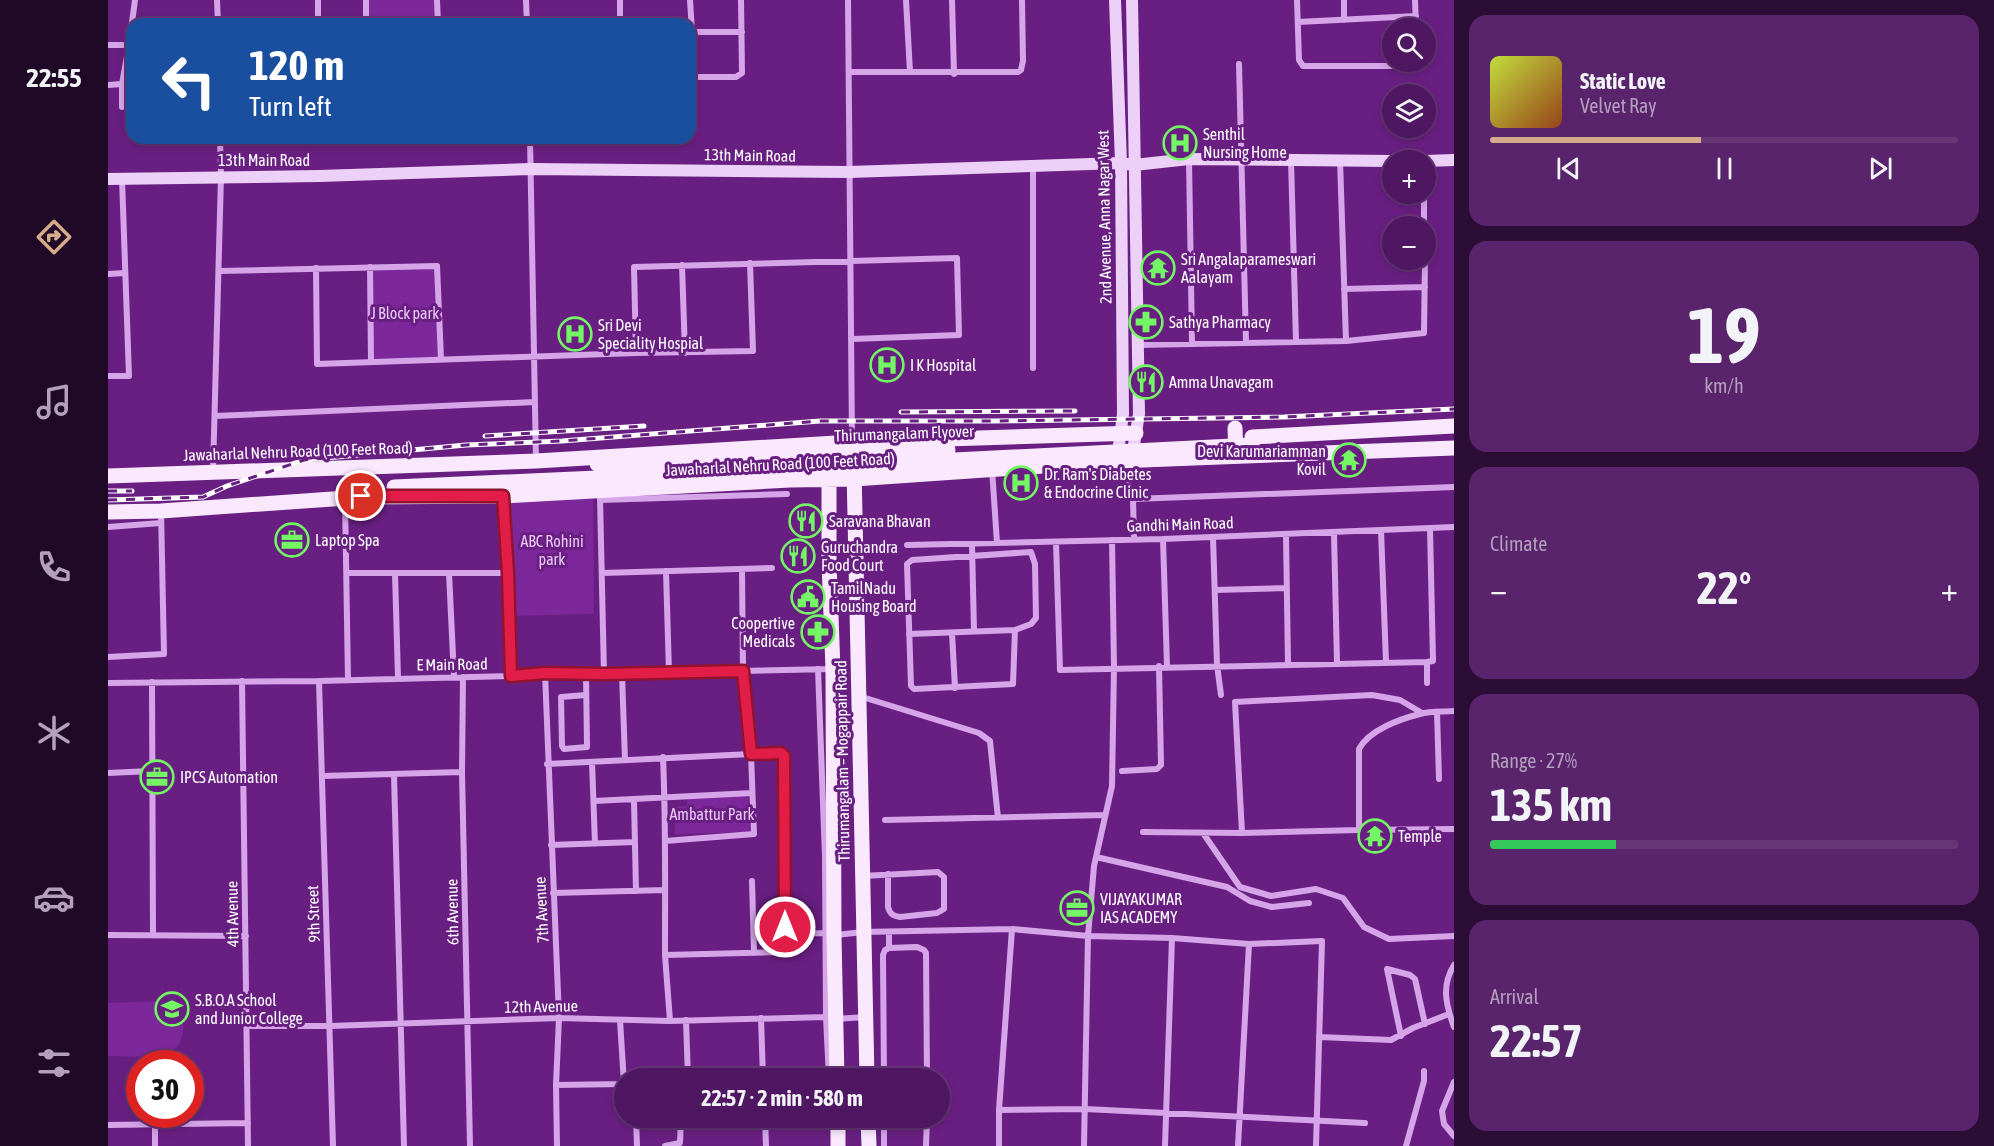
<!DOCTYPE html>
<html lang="en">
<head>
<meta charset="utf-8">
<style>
  body { margin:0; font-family:"Asap Condensed",sans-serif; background:#59246b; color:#f1f3f6; height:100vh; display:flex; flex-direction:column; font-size:22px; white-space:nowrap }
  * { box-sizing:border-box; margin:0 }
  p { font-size:20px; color:#b39fbe }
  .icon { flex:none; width:33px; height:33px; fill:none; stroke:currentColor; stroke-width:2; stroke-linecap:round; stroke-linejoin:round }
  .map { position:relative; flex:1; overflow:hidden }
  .side { display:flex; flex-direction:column; gap:15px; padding:15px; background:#2b0d36; width:540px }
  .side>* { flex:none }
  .hud { position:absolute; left:18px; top:18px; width:570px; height:126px; border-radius:18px; box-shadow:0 3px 9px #0003,0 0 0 2px #663677; background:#1a4fa0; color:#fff; overflow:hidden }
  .tools { position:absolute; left:1274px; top:18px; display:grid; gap:12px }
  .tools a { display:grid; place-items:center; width:54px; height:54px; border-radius:50%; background:#4f1762; box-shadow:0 3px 9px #0003,0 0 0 2px #663677; font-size:30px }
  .speed { position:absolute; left:18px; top:1050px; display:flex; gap:12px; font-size:30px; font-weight:700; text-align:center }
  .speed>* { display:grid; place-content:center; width:78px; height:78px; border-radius:50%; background:#4f1762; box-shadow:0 3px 9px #0003,0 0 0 2px #663677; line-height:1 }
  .speed .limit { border:9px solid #d22; background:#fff; color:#111 }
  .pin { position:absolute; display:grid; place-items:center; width:51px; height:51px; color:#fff; margin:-26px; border:3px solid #fff; border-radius:50%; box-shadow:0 2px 6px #0007 }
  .me { position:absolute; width:66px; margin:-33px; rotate:0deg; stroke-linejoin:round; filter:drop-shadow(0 0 4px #0008) }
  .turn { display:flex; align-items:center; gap:21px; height:126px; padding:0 24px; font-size:27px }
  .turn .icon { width:78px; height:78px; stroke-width:2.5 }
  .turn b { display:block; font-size:42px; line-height:51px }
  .big { font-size:45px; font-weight:700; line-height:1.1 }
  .side .card { flex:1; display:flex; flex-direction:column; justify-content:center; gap:9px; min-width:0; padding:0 21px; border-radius:18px; background:#59246b }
  .side .dial { align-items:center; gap:0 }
  .dial b { font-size:78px; line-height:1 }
  .song { display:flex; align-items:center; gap:18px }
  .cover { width:72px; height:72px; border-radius:9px; background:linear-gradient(135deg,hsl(70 70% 55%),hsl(20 70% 35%)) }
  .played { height:6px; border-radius:3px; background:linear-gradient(90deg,#d6ab8b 45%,#663677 45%) }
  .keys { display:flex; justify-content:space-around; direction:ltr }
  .heat { display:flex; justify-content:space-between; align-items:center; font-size:33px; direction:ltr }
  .charge { height:9px; border-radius:4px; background:linear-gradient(90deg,#34c759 27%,#663677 0) }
  .trip { position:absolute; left:506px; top:1068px; width:336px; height:60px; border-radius:30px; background:#4f1762; box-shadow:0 3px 9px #0003,0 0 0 2px #663677; font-weight:700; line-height:60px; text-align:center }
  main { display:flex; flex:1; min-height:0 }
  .dock { display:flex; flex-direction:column; width:108px; justify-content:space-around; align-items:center; background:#200927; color:#b39fbe }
  .dock .icon { width:42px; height:42px }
  .dock .current { color:#d6ab8b }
  .dock b { font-size:27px; color:#f1f3f6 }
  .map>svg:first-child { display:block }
  .green { fill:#7c289a }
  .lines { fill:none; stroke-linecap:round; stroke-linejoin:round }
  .street { stroke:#d6a5e9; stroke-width:6 }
  .secondary { stroke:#edd0f7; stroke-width:12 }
  .primary { stroke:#f9e8fe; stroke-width:15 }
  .rail-casing { stroke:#fff; stroke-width:5 }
  .rail { stroke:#691f82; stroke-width:3; stroke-dasharray:9; stroke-linecap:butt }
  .primary-bridge { stroke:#f9e8fe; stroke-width:15 }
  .route-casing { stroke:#92132f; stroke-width:15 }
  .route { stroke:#e11d48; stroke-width:10 }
  .labels { text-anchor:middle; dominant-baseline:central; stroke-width:6; stroke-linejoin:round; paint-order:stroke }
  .poi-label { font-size:16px; fill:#fff; stroke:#691f82; text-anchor:start }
  .street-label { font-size:16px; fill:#fff; stroke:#691f82 }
  .park-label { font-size:16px; fill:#eac9f7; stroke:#691f82 }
</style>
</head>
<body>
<main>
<nav class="dock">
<b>22:55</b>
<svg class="icon current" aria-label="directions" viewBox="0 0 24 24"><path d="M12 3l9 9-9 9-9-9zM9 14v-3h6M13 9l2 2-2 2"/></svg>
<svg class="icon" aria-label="music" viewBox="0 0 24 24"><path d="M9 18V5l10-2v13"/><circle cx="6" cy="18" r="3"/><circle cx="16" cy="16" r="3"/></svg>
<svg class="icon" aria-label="phone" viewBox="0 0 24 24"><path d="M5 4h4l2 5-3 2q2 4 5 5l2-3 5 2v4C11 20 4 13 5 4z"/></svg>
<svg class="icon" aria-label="climate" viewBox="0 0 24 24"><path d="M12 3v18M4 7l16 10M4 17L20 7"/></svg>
<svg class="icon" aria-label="car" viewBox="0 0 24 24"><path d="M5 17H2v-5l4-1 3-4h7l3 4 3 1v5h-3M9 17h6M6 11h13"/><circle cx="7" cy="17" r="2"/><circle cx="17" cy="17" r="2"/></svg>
<svg class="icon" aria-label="filters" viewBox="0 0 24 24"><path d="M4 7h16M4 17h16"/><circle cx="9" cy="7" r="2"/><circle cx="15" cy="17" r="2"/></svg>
</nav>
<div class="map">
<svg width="1346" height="1146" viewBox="0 0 1346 1146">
  <rect width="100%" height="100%" fill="#691f82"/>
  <path class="green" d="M258,0H329L330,24H258Z
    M329,266L333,359L263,362L262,267Z
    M485,496L486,614L405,616L400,502Z
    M640,793L642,832L567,834V807L579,806V795Z
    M52,1001C58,1003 63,1004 68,1009C81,1023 76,1050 56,1054C39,1058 18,1056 0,1056V1003Z"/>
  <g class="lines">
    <path class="street" d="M109,0L110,24
      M210,0V24
      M258,0V24
      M329,0L330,24
      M418,0L419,24
      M582,0L584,32
      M740,0L744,440
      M798,0L802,72
      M844,0L846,74
      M1189,0L1191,60L1195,66H1306L1308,62
      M1236,0V20
      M1307,0L1308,28
      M1190,22L1308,16
      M512,24V0
      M582,32H634
      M0,45H21
      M1131,64L1138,342
      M742,72H910L913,70L915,61L914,0
      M582,77H628L634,73L633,0
      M14,84V107
      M0,85L14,84L21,45L27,0
      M422,138L428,461
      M1081,159L1084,343
      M1183,160L1188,341
      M1232,160L1238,341
      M925,167V368
      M1316,194V226
      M574,265L577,353
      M262,267L263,362
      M208,268L209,364L528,353L645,351L642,263
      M111,271L329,266L333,359
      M0,274L17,273
      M1236,289L1317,287
      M1030,345L1238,341L1316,333L1317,260
      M528,353L526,267L849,258L851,335L744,339
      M0,376H21L14,179
      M107,416L427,402
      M1009,462L1019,481L1025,499L1026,539
      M884,469L889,543
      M105,471L113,176L112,138
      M395,496L400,573L403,676
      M492,498L496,674
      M237,499L240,680
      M1025,499L1346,487
      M492,500L679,494
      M0,527L53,523
      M1273,530L1278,662
      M1226,533L1229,663
      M1178,534L1180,664
      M1105,537L1109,665L1113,695
      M1055,539L1059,666
      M948,542L952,670L1319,662L1325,661L1322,529
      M799,545L1055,539L1346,527
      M864,545L866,631
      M923,552L927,564L928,618L923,624L907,630L905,684L806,689L803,686L799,564L804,560Z
      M558,571L561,673
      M239,573H400
      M287,573L290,678
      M341,573L346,677
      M494,573L664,568
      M1107,590L1178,588
      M844,633L847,688
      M801,634L907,630
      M0,657L56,654L53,511
      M1319,662V683
      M710,669L717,857L718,1017L721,1078
      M437,673L451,1018L448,1085L449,1146
      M478,674L479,745V747L456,749L454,746L453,697L478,695
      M514,674L517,760
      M355,677L354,772L362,1146
      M134,681L140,1146
      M211,681L225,1146
      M44,682L45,934
      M0,683L211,681L403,676L437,673L496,674L724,669
      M751,696L871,733L882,741L890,818
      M1329,712L1331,779
      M555,757C558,823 557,889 557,955L673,952L676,948L677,936L675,754H643L646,834L557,841
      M484,762L487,844
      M439,764L643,754L635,671L634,569
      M1014,771L1049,769L1053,765L1051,666
      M0,773L43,771
      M286,775L296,1146
      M214,776L354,772
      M526,800L528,891
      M486,801L644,793
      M777,820L997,815
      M1251,830L1346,829
      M1035,832L1134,833L1251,830V749C1261,730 1292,719 1312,714C1323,711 1335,712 1346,711
      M1095,833L1132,887L1163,896L1208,889L1235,898L1256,927L1281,939L1346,936
      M1134,833L1127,702L1264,695L1292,700L1314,713
      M443,845L527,842
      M988,857L1119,887L1142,901L1164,907L1201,903
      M755,876L830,872L836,877V909L829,913L792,917C785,916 782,914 780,907V874
      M644,881L646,952
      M445,893L557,890
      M677,934L717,933
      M0,935L138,936
      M728,935L755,932L904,929L980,936L1064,938L1141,944L1214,941L1208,1146
      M781,948V932
      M557,955L562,1021
      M1346,965C1333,986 1338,1005 1346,1027
      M653,1018L655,1078
      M512,1020L516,1084
      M578,1020L580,1078
      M139,1026H222L451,1018L562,1021L718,1017L727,1019L758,1017
      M1293,1036L1279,969L1302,975L1307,979L1317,1024
      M1211,1037L1283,1040L1305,1028L1341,1014
      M776,1078L775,955L777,950L781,948L809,947L816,950L818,953L819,1078
      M1346,1082L1334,1111L1336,1124L1346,1136
      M448,1085L516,1084
      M891,1110L977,1109L1257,1123
      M528,1118L529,1146
      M657,1118L658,1146
      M0,1125L140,1123
      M47,1125V1146
      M557,1146L572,1143L573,1118
      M776,1146V1118
      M818,1146L819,1118
      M891,1146V1110L904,929
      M976,1146L980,936L986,866L1004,786L1006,667L1004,540
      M1057,1146L1064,938
      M1130,1146L1141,944
      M1298,1146L1316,1081V1071"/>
    <path class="secondary" d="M1007,0L1013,163L1015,414L1009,460
      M1317,161L1346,160
      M0,179L211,176L423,169L741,172L1013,163L1026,165L1081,159L1284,161
      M1024,457L1031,414L1024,0"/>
    <path class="primary" d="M1127,428L1128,456
      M1144,437L1346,426
      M746,469L759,1078
      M721,473V562L725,670L726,936L729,1078
      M0,476L428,461L744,442L1028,433
      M286,487L489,478
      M0,512L53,511L253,497L395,496L682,480L746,479L1009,461L1346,448
      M730,1118V1146
      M760,1118L761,1146"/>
    <defs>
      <path id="rail" d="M793,412L967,411
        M377,436L536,426
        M0,491H24
        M0,500L95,497L119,486L196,460L358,445L454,441L712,421H883L1176,417L1346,409"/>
    </defs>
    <use href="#rail" class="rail-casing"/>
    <use href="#rail" class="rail"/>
    <path class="primary-bridge" d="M489,464L840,450
      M489,478L1144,445"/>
  </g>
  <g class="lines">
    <defs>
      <path id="route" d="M253,496H395L400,573L403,676L437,673L496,674L635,671L643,754L673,753L676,756L677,927"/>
    </defs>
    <use href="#route" class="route-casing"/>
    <use href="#route" class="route"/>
  </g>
  <defs>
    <symbol id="hospital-ring" viewBox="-11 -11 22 22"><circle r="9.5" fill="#691f82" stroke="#74f764" stroke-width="1.5"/><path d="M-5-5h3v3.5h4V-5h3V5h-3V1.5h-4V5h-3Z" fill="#74f764"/></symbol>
    <symbol id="temple-ring" viewBox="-11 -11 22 22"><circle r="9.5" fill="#691f82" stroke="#74f764" stroke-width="1.5"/><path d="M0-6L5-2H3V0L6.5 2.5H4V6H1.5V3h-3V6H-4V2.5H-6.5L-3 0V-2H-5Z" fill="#74f764"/></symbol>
    <symbol id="pharmacy-ring" viewBox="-11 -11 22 22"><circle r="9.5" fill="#691f82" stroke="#74f764" stroke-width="1.5"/><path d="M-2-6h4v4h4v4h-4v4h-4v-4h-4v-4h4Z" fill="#74f764"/></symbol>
    <symbol id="restaurant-ring" viewBox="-11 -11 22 22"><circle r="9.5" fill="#691f82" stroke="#74f764" stroke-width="1.5"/><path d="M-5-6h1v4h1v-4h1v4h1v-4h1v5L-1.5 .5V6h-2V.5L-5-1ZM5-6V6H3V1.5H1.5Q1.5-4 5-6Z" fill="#74f764"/></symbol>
    <symbol id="office-ring" viewBox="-11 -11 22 22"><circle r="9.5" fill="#691f82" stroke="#74f764" stroke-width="1.5"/><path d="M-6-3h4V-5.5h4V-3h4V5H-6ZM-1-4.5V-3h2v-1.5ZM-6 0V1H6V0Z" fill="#74f764"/></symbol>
    <symbol id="civic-ring" viewBox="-11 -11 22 22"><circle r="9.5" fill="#691f82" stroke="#74f764" stroke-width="1.5"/><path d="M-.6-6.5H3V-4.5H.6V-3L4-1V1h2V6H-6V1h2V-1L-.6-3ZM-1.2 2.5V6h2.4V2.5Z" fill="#74f764"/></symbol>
    <symbol id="school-ring" viewBox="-11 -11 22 22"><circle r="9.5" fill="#691f82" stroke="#74f764" stroke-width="1.5"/><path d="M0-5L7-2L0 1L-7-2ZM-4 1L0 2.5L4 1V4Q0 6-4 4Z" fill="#74f764"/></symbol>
  </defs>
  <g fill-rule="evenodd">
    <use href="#hospital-ring" x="1053" y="124" width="38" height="38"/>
    <use href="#temple-ring" x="1031" y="249" width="38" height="38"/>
    <use href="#pharmacy-ring" x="1019" y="303" width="38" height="38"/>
    <use href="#hospital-ring" x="448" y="315" width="38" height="38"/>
    <use href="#hospital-ring" x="760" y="346" width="38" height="38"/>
    <use href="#restaurant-ring" x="1019" y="363" width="38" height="38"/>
    <use href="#temple-ring" x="1222" y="441" width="38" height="38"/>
    <use href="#hospital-ring" x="894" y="464" width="38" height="38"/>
    <use href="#restaurant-ring" x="679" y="502" width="38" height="38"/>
    <use href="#office-ring" x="165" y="521" width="38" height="38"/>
    <use href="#restaurant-ring" x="671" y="537" width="38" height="38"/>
    <use href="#civic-ring" x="681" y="578" width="38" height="38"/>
    <use href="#pharmacy-ring" x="691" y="613" width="38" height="38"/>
    <use href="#office-ring" x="30" y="758" width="38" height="38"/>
    <use href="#temple-ring" x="1248" y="817" width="38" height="38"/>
    <use href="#office-ring" x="950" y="889" width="38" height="38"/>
    <use href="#school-ring" x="45" y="990" width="38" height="38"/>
  </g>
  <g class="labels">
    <g class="poi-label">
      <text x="1095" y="134">Senthil<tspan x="1095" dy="18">Nursing Home</tspan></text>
      <text x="1073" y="259">Sri Angalaparameswari<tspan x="1073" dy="18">Aalayam</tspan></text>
      <text x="1061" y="322">Sathya Pharmacy</text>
      <text x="490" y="325">Sri Devi<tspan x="490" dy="18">Speciality Hospial</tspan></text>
      <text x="802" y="365">I K Hospital</text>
      <text x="1061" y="382">Amma Unavagam</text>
      <text x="1218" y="451" text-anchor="end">Devi Karumariamman<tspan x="1218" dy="18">Kovil</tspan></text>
      <text x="936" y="474">Dr. Ram's Diabetes<tspan x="936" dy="18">&amp; Endocrine Clinic</tspan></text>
      <text x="721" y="521">Saravana Bhavan</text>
      <text x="207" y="540">Laptop Spa</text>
      <text x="713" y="547">Guruchandra<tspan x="713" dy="18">Food Court</tspan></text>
      <text x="723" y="588">TamilNadu<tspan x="723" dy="18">Housing Board</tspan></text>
      <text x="687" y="623" text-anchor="end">Coopertive<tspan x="687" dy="18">Medicals</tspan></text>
      <text x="72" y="777">IPCS Automation</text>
      <text x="1290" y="836">Temple</text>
      <text x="992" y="899">VIJAYAKUMAR<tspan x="992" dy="18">IAS ACADEMY</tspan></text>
      <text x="87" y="1000">S.B.O.A School<tspan x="87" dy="18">and Junior College</tspan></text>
    </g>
    <g class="street-label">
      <text transform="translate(642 155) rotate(1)">13th Main Road</text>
      <text x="156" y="160">13th Main Road</text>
      <text transform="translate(996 217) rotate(-91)">2nd Avenue, Anna Nagar West</text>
      <text transform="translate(796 433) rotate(-2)">Thirumangalam Flyover</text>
      <text transform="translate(190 451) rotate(-2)">Jawaharlal Nehru Road (100 Feet Road)</text>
      <text transform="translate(672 464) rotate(-3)">Jawaharlal Nehru Road (100 Feet Road)</text>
      <text transform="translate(1072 524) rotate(-2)">Gandhi Main Road</text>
      <text transform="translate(344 664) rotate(-1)">E Main Road</text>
      <text transform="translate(734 761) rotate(-91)">Thirumangalam – Mogappair Road</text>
      <text transform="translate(433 910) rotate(-93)">7th Avenue</text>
      <text transform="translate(344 912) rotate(-91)">6th Avenue</text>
      <text transform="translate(124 914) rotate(-91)">4th Avenue</text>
      <text transform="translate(205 914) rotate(-92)">9th Street</text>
      <text transform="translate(433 1006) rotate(-1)">12th Avenue</text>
    </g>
    <g class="park-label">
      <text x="297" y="313">J Block park</text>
      <text x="444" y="541">ABC Rohini<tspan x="444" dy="18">park</tspan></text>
      <text x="604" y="814">Ambattur Park</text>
    </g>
  </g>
</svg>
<div class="tools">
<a><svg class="icon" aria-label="search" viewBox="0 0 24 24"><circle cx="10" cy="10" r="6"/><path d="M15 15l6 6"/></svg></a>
<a><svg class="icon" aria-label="layers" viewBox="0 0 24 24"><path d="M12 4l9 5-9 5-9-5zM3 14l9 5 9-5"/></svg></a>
<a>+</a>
<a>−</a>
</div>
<div class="speed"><div class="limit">30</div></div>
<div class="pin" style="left:253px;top:496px;background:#d93025"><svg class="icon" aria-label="arrive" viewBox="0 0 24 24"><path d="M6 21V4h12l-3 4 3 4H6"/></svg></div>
<svg class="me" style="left:677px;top:927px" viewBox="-20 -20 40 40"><circle r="17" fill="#e11d48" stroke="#fff" stroke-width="3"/><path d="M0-11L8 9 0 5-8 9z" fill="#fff"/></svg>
<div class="trip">22:57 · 2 min · 580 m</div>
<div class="hud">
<div class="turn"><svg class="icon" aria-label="left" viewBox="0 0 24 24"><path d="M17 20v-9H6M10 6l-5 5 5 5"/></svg><div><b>120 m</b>Turn left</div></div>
</div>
</div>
<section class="side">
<div class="card">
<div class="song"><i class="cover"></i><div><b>Static Love</b><p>Velvet Ray</p></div></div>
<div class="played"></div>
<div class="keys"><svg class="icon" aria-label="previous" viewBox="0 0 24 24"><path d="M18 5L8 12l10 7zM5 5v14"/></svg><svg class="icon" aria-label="pause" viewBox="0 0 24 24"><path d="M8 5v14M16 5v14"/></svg><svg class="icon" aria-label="next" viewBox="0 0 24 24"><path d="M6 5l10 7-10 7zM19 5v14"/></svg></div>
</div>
<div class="card dial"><b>19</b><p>km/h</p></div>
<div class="card"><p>Climate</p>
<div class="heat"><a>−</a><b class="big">22°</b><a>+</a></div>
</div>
<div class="card"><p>Range · 27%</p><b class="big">135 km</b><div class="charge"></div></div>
<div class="card"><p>Arrival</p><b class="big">22:57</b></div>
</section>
</main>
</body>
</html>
